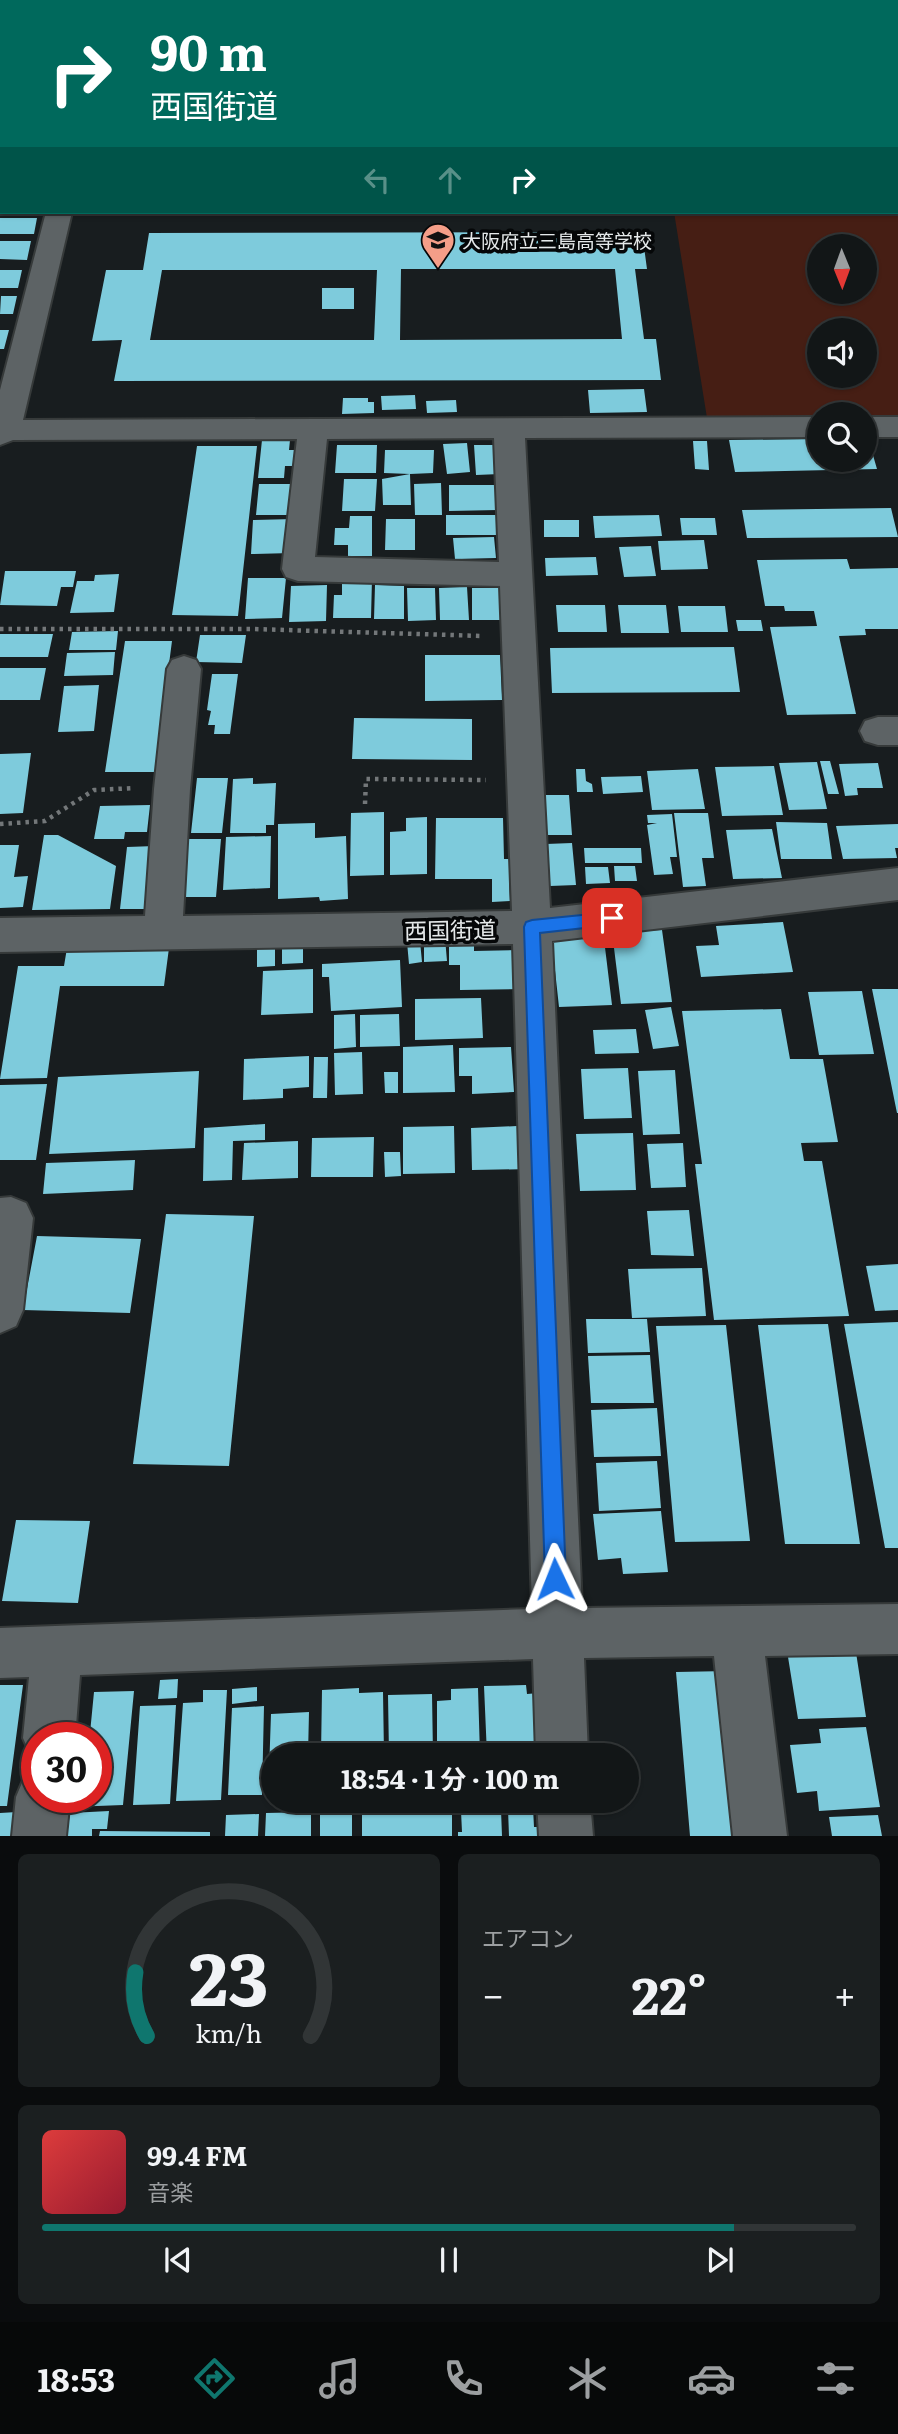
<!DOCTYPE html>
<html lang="ja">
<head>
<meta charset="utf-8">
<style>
  body { margin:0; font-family:Literata,"Noto Sans JP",serif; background:#1b1f20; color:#f1f3f6; height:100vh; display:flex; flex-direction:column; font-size:26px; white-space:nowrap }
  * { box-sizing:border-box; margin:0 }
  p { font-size:23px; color:#9c9fa1 }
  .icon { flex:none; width:38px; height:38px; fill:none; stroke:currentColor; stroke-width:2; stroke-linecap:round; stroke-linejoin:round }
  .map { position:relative; height:1836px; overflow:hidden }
  .drawer { display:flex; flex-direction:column; gap:18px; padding:18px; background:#0a0c0d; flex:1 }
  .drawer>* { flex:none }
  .guide { position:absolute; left:0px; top:0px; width:900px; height:214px; box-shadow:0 2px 5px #0004,0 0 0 2px #313536; background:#00695c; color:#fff; overflow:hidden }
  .needle { width:46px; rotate:179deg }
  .tools { position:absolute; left:807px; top:234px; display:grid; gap:14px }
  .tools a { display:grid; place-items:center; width:70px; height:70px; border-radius:50%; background:#121617; box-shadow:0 2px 5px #0004,0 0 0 2px #313536; font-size:35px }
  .speed { position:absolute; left:21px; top:1722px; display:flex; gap:14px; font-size:35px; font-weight:700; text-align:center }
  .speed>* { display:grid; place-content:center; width:91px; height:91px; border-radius:50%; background:#121617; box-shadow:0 2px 5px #0004,0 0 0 2px #313536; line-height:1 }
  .speed .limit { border:10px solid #d22; background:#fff; color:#111 }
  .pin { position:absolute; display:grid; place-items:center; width:60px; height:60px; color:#fff; margin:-30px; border-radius:14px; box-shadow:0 4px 10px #0006 }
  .me { position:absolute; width:77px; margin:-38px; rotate:358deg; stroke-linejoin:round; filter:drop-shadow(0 0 5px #0008) }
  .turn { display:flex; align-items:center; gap:24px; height:147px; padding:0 35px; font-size:32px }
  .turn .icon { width:91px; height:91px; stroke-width:2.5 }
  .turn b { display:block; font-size:49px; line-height:60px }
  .lanes { display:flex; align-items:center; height:66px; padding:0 35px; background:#0003; justify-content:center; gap:35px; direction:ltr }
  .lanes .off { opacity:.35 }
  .big { font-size:52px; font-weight:700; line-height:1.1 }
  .drawer .card { flex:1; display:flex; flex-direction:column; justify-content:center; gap:10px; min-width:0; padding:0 24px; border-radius:10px; background:#1b1f20 }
  .drawer .dial { align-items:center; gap:0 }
  .dial svg { height:182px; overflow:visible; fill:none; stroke:#313536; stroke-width:7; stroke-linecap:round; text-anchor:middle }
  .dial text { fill:#f1f3f6; stroke:none }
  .song { display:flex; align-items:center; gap:21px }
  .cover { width:84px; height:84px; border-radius:10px; background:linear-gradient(135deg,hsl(0 70% 55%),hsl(350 70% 35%)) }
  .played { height:7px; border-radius:4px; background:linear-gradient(90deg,#0f766e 85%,#313536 85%) }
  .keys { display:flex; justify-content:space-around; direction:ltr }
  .heat { display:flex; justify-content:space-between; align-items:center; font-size:38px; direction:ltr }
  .drawer .tiles { flex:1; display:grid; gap:18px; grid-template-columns:1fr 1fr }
  .card:last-child { grid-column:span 2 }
  .trip { position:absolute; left:261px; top:1743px; width:378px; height:70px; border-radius:35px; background:#121617; box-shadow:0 2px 5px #0004,0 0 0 2px #313536; font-weight:700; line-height:70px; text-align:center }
  .menu { display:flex; height:112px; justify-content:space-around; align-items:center; background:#070909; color:#9c9fa1 }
  .menu .icon { width:49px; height:49px }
  .menu .on { color:#0f766e }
  .menu b { font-size:32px; color:#f1f3f6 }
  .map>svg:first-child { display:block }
  .green { fill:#461e14; fill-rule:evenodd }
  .building { fill:#7ecbdc; fill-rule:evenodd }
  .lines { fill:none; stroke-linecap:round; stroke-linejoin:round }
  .minor-casing { stroke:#363a3a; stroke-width:4 }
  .path { stroke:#737779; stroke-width:4.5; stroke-dasharray:3.5 5; stroke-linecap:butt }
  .minor { fill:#5d6365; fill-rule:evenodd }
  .route { fill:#1a73e8; stroke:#114b97; stroke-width:2 }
  .labels { text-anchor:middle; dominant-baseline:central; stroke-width:7; stroke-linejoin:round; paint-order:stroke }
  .far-poi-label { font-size:19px; fill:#e5e9ea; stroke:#050708; text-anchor:start }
  .street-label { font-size:23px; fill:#e5e9ea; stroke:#050708 }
</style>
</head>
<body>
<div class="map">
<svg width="898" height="1836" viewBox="0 0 898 1836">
  <rect width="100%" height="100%" fill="#181d1f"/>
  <path class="green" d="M315,0H830L831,2H315Z
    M898,205V416L707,418L674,212H898ZM819,247H864V292H819ZM819,331H864V376H819Z"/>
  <path class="building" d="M0,218H37L34,234H0Z
    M642,232L647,269H635L644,339H656L661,380L114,381L122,340L92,341L106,270H143L149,233ZM401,269H615L622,339L400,340ZM162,270H377L374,340H150Z
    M0,241H31L27,260L0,259Z
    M0,270H22L18,288H0Z
    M322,288H354V309H322Z
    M1,296H17L13,314H0Z
    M0,330H9L4,349H0Z
    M644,389L647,412L590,413L588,390Z
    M415,395L416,409L382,410L381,396Z
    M343,398H368V402H374V413L342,414Z
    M456,400L457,412L427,413L426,401Z
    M864,438H868L877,469L735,472L729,440L819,439V460H864Z
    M262,440H290L289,450H301L300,466H285L284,478H258Z
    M693,441H707L709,470L695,469Z
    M467,443L470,472L447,474L443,444Z
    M337,445H377L376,473H335Z
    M474,445H498L500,474L476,475Z
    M197,446H257L238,616L172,615Z
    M385,450H434L433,473L410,474L411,505H383L382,479L410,474L384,473Z
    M344,479H377L375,511H342Z
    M441,483L442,515H415L414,484Z
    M259,484H301L299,515H256Z
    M449,485H497L498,510L449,511Z
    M891,508L898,537L747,538L742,510Z
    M446,515H496L497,535H446Z
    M659,515L662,536L595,538L593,516Z
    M350,516H372V556H348V545H334L335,528H349Z
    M680,518H715L717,535H682Z
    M294,519L292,553L251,554L253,520Z
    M386,519H415V550H385Z
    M544,520H579V537H544Z
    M494,537L496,558L455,559L453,538Z
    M704,540L708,569L661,570L658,541Z
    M651,546L656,576L624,577L619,547Z
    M596,557L598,575L546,576L545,558Z
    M847,559L850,569L898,568V629H865L866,635L839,636L856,714L787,715L770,627L817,626L814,611H785L784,606H765L757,560Z
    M5,571H76L73,587H61L57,606L0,605Z
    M119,574L114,612L70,613L77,581H94L95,575Z
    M248,578H286L282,618L245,619Z
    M342,579H372L371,618H333L334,595H342Z
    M327,585L326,621L289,622L291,586Z
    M375,585L404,586V619H374Z
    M467,587L469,620H440L439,588Z
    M407,588H435L436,620L408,621Z
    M472,588H500L502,620H472Z
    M556,605H605L607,632H558Z
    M618,605H666L669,633H621Z
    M678,606H725L728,632H681Z
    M736,620H761L763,631H738Z
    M118,631L116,650H69L72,632Z
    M0,634H53L48,657H0Z
    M200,635H246L242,663L196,662Z
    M125,641H172L155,772H105Z
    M734,647L740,692L552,693L550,648Z
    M115,652L113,675L64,676L67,653Z
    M425,655H500L502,700L425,701Z
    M0,668H46L40,700H0Z
    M212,674H238L230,734H214L215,725H208L211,711L207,710Z
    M99,685L94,731L58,732L64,686Z
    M354,718L472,719V760L352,759Z
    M31,753L23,813L0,814V754Z
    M820,761H830L839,794H828Z
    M817,762L827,809L789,810L779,763Z
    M878,763L883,788H857L858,795L845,796L839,764Z
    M774,766L783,815L722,816L715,767Z
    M576,769H585L586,781L592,784L593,792H577Z
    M698,769L705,809L652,810L647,771Z
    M641,776L643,792L603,794L601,777Z
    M197,778H228L222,833H191Z
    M253,778V784L276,783L274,825H266V833H230L233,779Z
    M544,795H569L572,835H547Z
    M150,805L147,832H125L124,839H94L100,806Z
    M384,812V875L350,876L351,813Z
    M674,813H708L714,858H702L706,886L683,887Z
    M672,814L677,857H670L673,874L654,875L647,825L657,823H648L647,815Z
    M427,817V874L390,875V832L406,831V818Z
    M436,818H503L504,859H518L519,880H509L510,901L492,902V879H435Z
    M776,822L827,823L832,859H781Z
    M315,823V838L346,836L348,899L320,901L319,897L278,899V824Z
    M898,824V848H895L897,858L843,859L836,826Z
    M772,829L782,878L733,879L726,830Z
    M44,835H58L116,866L110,909L32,910Z
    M271,836L270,888L223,890L226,837Z
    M187,839H221L216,897H181Z
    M572,843L576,885L550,886L546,844Z
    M0,845H19L14,877L28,876L23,907L0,908Z
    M155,846L149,909H120L127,847Z
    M584,848H641L642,863H585Z
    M614,866H635L637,881H615Z
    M585,867H608L610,883L586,884Z
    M783,922L793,972L701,977L696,946L719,945L716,926Z
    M662,930L672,1002L621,1004L612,932Z
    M603,931L612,1005L559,1007L551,934Z
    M445,938L447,961L424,962V939Z
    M420,941L422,962L409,964L407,942Z
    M303,942V963L282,964V943Z
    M257,945H275V966L257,967Z
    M449,945H474V951L521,950L523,989L460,990V965H449Z
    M67,948H169L164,986H60L47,1078L0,1079L18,966H64Z
    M400,960L402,1007L331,1011L329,977H322V964Z
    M313,969V1013L261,1015L263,971Z
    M872,989H898V1113H897Z
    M862,991L874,1054L819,1055L808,992Z
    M481,998L483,1038L415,1040V999Z
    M671,1007L679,1046L653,1049L645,1010Z
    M781,1009L790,1059H823L838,1142L801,1143L804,1161H822L849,1316L714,1320L695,1164H702L682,1011Z
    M355,1014L356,1047L334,1049V1015Z
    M399,1014L400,1046L360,1047V1015Z
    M636,1029L639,1053L595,1054L593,1030Z
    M453,1045L455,1092L403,1093V1047Z
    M511,1047L514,1092L472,1094V1076H459V1048Z
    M362,1052L363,1094L335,1095L334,1053Z
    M309,1056V1087L283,1089V1098L243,1100L244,1059Z
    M314,1057H328L327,1098H313Z
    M628,1068L632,1118L584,1119L581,1069Z
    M675,1070L680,1134L643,1135L638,1071Z
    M199,1071L195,1148L49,1154L58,1077Z
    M384,1072H398V1093H385Z
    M47,1084L36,1160H0V1085Z
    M265,1124V1140L233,1141L232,1180L203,1181L204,1128Z
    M454,1126L455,1173L403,1174V1127Z
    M517,1126V1134L528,1133L530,1169L472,1170L471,1128Z
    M633,1133L636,1190L580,1191L576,1134Z
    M374,1137L373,1177H311L312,1138Z
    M298,1141V1178L242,1180L244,1143Z
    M683,1143L686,1187L651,1188L647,1144Z
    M384,1152H400L401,1176L385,1177Z
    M135,1160L133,1190L43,1194L46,1163Z
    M689,1210L694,1256L651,1255L647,1211Z
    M166,1214L254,1216L229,1466L133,1464Z
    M37,1236L141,1239L130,1313L23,1310Z
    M898,1264V1310L875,1311L866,1266Z
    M702,1268L706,1316L632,1318L628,1269Z
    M586,1319H647L650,1352L588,1353Z
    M898,1322V1548H885L844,1324Z
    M828,1324L860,1544H785L758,1325Z
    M726,1325L750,1541L675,1542L656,1326Z
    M650,1355L654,1403H591L588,1356Z
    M657,1408L661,1456L594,1457L591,1410Z
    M657,1461L661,1508L599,1511L596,1463Z
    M661,1511L668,1572L623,1574L621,1558L598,1560L593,1514Z
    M16,1520L90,1521L78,1603L2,1601Z
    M855,1646L866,1717L798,1719L788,1657L822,1655Z
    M728,1671L744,1836H690L676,1672Z
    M178,1679L177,1698L158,1699L160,1680Z
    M0,1685H23L7,1806H0Z
    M526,1685L527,1694L539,1693L543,1755H487L484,1686Z
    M257,1687V1701L232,1704V1689Z
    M359,1688V1693L383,1692L384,1755H321L322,1690Z
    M478,1688L480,1755H437V1701L451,1700V1689Z
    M203,1690H227L221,1800L176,1801L183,1703L203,1702Z
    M134,1691L123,1805L71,1807L72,1797H96V1738H79V1733H90L94,1692Z
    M432,1694L433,1755H389L388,1695Z
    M176,1705L170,1804L133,1805L140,1706Z
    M264,1706L262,1795H228L232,1708Z
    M309,1712L308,1755H273V1801H268L271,1714Z
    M866,1727L880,1807L819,1811L817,1791L797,1793L790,1745L821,1743L819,1729Z
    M320,1808H352V1836H320Z
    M452,1808V1836H362V1810Z
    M533,1808L534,1827H550V1836H509L508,1809Z
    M501,1810L502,1836H458V1832H462L461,1811Z
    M109,1811L107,1829H92V1836H67L70,1813Z
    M17,1812L14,1836H0V1813Z
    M311,1812V1836H265L266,1813Z
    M259,1814L258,1836H225L226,1815Z
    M878,1815L882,1836H832L829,1817Z
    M100,1831L210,1832V1836H99Z"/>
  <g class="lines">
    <defs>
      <path id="minor" d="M22,0H46V2H22Z
        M99,0H123V2H99Z
        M0,100H2L0,120Z
        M46,212H72L23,420L819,417V437L525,438L550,908L898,868V900L552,941L582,1608L898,1604V1654L765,1656L787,1836H733L714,1656L584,1658L588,1755H536L533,1659L80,1675L75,1738H37V1759L31,1756L23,1738L29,1677L0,1678V1628L532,1609L513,944L0,952V918L145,916L154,789L167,669L172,660L184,656L196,660L201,669L190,789L183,916L512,911L500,586L298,581L286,577L282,569L297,439L13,440L0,445V390ZM494,438L499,562L315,557L327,439Z
        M864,417H898V437H864Z
        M878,717H898V745H878L865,741L860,731L865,721Z
        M11,1197L26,1203L33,1218L23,1310L16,1326L0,1333V1198Z
        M37,1773V1797H70L66,1836H12L16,1797L24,1778Z
        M537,1801H590L593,1836H539Z"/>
    </defs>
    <use href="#minor" class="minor-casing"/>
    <path class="path" d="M0,629H252L483,636
      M365,804L366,779L486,780
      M0,824L45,821L94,790L135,788"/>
    <use href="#minor" class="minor"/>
  </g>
  <path class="route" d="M612,912L617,914L620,918L617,923L612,925L540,933L566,1579L563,1586L555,1589L548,1586L545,1579L524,927L526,922L532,920Z"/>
  <defs>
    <symbol id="school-pin" viewBox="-11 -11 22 30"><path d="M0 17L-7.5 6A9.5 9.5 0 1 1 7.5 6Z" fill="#f49e88" stroke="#050708"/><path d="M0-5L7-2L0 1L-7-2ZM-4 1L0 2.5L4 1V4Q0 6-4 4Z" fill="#111"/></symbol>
  </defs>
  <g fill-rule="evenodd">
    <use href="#school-pin" x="419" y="221" width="38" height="52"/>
  </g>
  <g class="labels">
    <g class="far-poi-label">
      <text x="462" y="240">大阪府立三島高等学校</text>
    </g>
    <g class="street-label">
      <text transform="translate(450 929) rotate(-1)">西国街道</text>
    </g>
  </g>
</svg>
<div class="tools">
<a><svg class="needle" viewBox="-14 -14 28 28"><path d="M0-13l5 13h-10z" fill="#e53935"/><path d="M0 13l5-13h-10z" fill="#9c9fa1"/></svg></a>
<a><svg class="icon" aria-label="sound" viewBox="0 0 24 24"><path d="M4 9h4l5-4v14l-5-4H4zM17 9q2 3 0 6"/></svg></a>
<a><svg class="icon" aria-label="search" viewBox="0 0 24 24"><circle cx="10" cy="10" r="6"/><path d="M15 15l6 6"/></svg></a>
</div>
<div class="speed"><div class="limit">30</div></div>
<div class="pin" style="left:612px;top:918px;background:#d93025"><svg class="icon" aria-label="arrive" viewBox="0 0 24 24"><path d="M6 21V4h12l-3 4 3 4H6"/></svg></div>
<svg class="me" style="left:555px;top:1579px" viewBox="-20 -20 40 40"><path d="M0-17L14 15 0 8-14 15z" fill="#1a73e8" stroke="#fff" stroke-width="4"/></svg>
<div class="trip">18:54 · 1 分 · 100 m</div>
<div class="guide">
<div class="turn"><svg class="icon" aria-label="right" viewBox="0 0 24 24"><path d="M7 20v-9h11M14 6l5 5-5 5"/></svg><div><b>90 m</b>西国街道</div></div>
<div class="lanes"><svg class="icon off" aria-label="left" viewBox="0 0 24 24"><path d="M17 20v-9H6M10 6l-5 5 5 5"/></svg><svg class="icon off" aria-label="ahead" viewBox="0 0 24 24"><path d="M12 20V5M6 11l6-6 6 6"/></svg><svg class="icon" aria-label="right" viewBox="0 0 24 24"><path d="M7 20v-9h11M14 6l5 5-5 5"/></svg></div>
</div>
</div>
<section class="drawer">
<div class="tiles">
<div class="card dial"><svg viewBox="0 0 100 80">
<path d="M14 69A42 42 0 1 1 86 69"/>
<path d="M14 69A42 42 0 0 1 9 41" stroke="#0f766e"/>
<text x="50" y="56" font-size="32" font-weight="700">23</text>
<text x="50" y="72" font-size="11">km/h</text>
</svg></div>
<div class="card"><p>エアコン</p>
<div class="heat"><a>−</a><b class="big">22°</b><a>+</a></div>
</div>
<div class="card">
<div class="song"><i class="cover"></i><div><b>99.4 FM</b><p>音楽</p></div></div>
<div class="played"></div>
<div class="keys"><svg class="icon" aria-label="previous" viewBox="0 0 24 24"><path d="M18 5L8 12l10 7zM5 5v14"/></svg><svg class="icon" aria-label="pause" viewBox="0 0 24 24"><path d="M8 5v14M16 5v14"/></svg><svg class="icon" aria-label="next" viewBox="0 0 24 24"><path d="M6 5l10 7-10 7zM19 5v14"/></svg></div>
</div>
</div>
</section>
<nav class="menu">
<b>18:53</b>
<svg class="icon on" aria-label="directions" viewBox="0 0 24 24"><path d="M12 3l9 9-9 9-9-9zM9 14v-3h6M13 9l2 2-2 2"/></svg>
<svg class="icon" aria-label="music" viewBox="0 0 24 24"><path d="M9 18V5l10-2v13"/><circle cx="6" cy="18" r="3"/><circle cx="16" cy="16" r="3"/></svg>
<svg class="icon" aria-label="phone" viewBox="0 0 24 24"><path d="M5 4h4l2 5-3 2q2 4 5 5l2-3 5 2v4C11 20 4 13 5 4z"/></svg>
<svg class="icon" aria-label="climate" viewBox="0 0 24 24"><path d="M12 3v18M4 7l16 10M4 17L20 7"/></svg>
<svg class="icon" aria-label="car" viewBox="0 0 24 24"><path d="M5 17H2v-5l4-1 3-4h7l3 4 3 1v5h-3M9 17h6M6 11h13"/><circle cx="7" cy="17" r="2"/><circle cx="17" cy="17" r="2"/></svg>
<svg class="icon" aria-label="filters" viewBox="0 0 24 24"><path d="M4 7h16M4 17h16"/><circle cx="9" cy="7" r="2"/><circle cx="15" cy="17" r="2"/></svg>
</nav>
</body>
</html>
